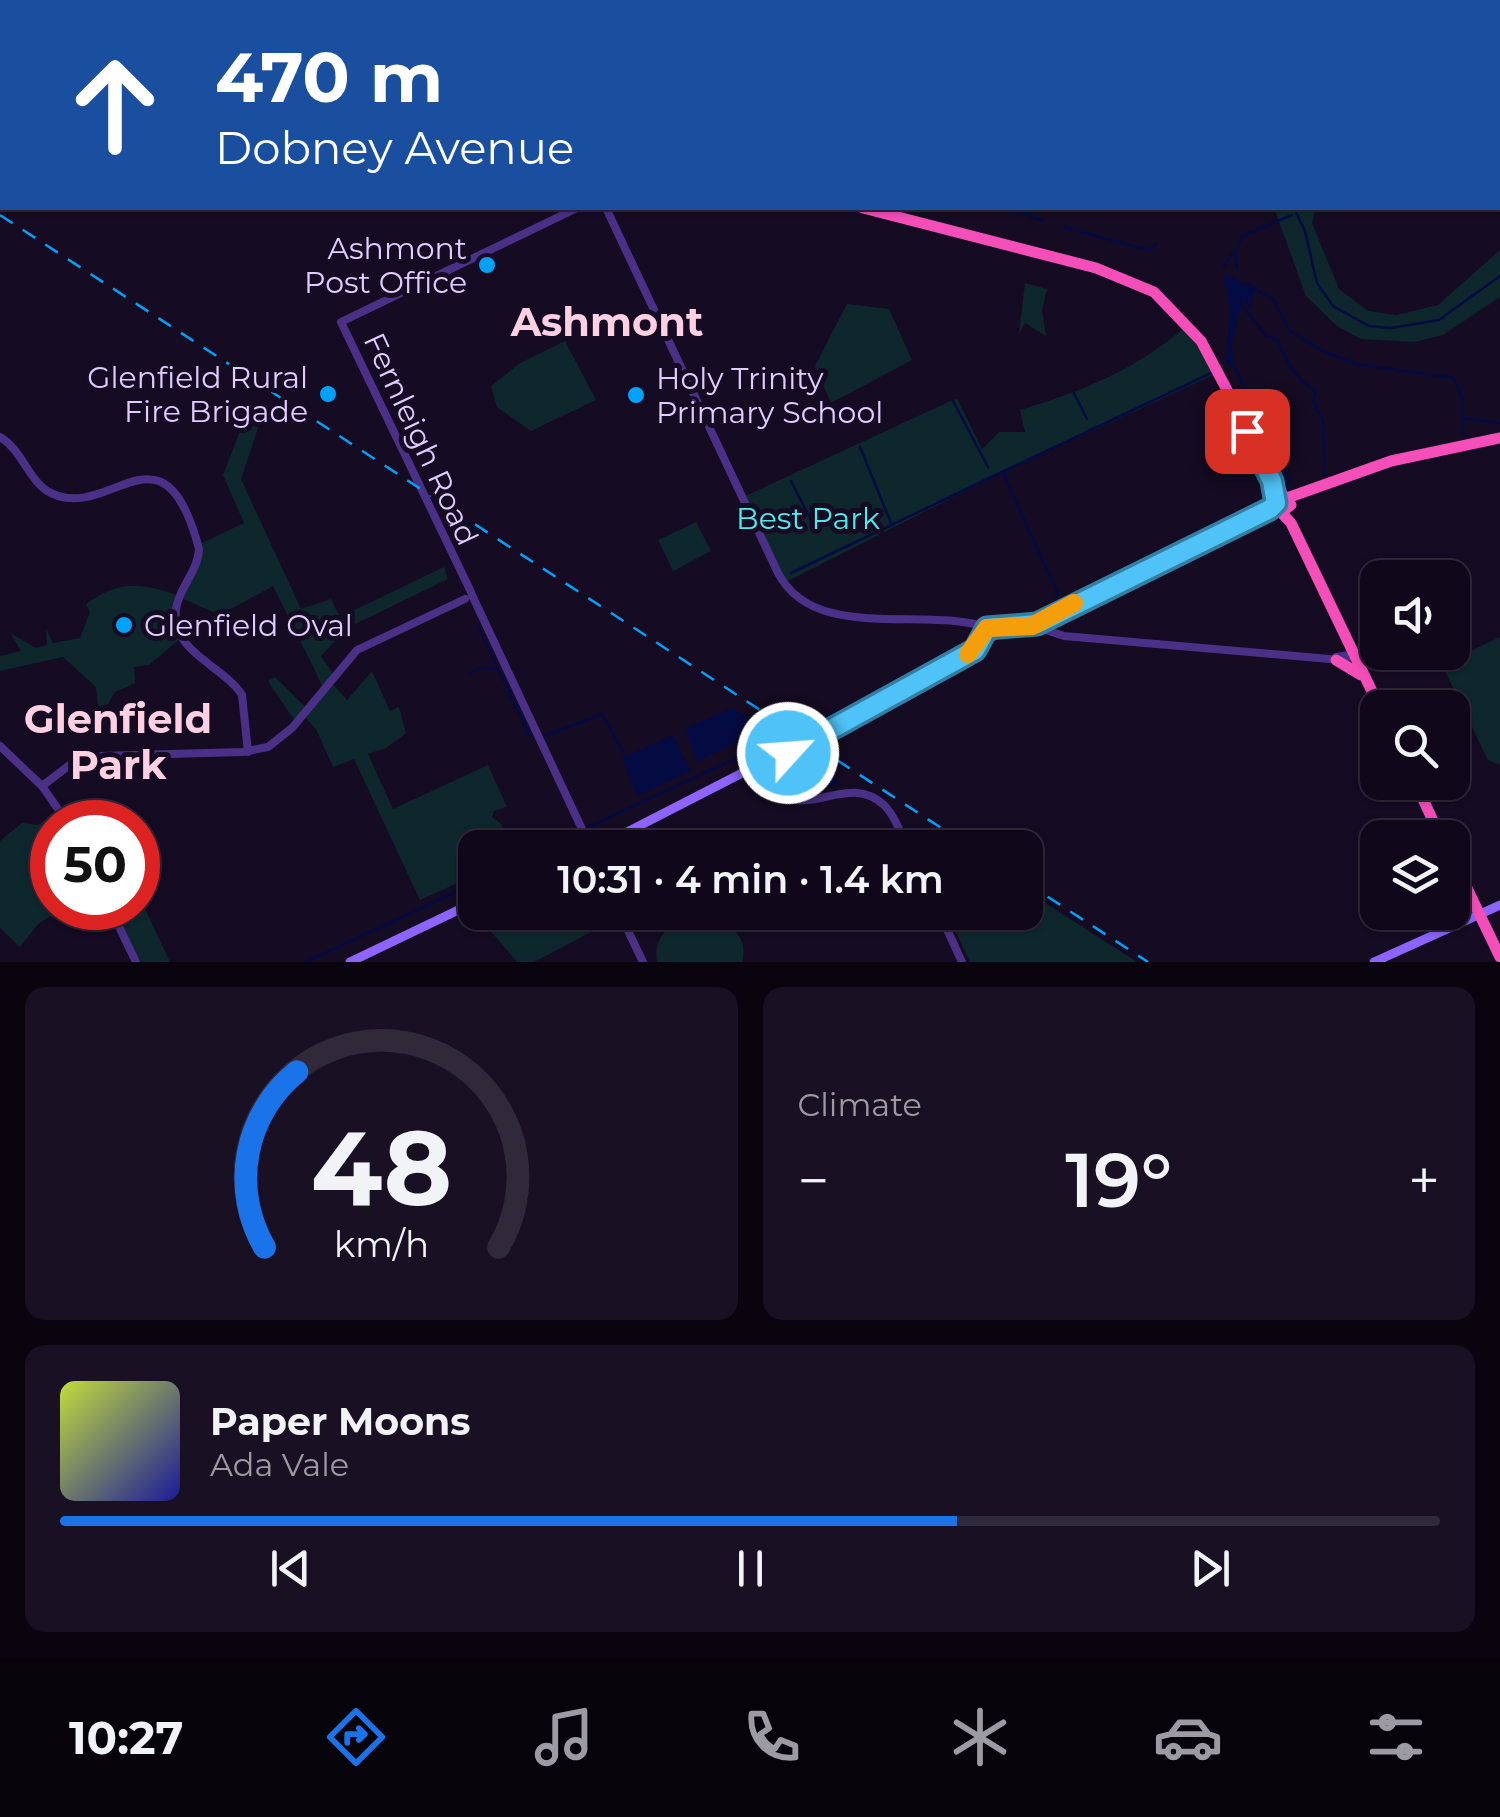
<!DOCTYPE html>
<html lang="en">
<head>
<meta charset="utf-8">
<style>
  body { margin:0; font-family:Montserrat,sans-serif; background:#191123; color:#f1f3f6; height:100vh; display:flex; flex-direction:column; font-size:38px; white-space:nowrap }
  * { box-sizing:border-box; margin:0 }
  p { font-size:32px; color:#9c9aa2 }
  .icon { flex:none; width:55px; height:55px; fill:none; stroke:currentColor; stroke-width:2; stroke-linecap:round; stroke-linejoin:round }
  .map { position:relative; height:962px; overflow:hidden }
  .side { display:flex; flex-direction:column; gap:25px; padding:25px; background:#09040e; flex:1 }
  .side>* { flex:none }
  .banner { position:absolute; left:0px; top:0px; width:1500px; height:210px; box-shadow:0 2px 8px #0004,0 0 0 2px #302939; background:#1a4fa0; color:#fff; overflow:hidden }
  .fabs { position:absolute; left:1360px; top:560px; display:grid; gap:20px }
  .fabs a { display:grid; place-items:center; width:110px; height:110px; border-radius:20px; background:#10081a; box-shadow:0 2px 8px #0004,0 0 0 2px #302939; font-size:50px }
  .speed { position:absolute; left:30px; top:800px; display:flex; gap:20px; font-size:50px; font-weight:700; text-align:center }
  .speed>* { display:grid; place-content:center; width:130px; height:130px; border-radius:50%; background:#10081a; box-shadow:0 2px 8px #0004,0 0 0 2px #302939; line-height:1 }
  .speed .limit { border:15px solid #d22; background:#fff; color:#111 }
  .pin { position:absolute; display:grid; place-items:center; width:85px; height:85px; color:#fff; margin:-42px; border-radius:20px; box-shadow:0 5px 15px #0006 }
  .me { position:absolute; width:110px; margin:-55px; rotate:64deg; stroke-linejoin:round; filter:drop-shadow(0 0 8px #0008) }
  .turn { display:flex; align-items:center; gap:35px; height:210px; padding:0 50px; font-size:45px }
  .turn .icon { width:130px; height:130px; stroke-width:2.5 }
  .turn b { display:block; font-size:70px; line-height:85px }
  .big { font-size:75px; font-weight:600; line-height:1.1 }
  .side .card { flex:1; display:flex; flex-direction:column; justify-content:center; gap:15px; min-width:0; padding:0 35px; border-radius:20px; background:#191123 }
  .side .dial { align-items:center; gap:0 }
  .dial svg { height:260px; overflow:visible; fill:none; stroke:#302939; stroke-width:7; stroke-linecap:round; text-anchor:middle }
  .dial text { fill:#f1f3f6; stroke:none }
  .song { display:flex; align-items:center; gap:30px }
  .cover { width:120px; height:120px; border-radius:15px; background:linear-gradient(135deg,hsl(70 70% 55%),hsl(240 70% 35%)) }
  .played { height:10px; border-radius:5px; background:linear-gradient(90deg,#1a73e8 65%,#302939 65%) }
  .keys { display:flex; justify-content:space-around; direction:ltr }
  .heat { display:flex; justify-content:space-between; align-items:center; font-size:55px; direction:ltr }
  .side .tiles { flex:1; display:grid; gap:25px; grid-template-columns:1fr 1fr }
  .card:last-child { grid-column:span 2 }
  .trip { position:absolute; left:458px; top:830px; width:585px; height:100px; border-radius:20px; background:#10081a; box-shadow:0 2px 8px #0004,0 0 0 2px #302939; font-weight:600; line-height:100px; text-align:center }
  .tabs { display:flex; height:160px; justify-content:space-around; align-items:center; background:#06030a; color:#9c9aa2 }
  .tabs .icon { width:70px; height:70px }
  .tabs .selected { color:#1a73e8 }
  .tabs b { font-size:45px; color:#f1f3f6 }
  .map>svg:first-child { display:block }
  .green { fill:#0e272d }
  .water { fill:#040b43 }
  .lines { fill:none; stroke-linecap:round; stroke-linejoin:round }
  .stream { stroke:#040b43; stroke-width:2.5 }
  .tertiary { stroke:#4a3187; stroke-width:8 }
  .secondary { stroke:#8e64ff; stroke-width:9 }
  .trunk { stroke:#f44eb8; stroke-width:11 }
  .rail { stroke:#00a1f8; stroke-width:2.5; stroke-dasharray:15 12; stroke-linecap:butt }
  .secondary-bridge { stroke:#8e64ff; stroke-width:9 }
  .route-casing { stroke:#337fa1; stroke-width:25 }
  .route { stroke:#4fc3f7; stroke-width:18 }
  .slow { stroke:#f59e0b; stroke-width:18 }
  .poi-dot { fill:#00a1f8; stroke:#150b23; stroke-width:4 }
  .labels { text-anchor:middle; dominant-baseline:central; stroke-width:10; stroke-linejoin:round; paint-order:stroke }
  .poi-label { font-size:30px; fill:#dfcdff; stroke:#150b23; text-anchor:end }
  .street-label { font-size:30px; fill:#dfcdff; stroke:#150b23 }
  .park-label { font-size:30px; fill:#4debeb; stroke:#150b23 }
  .district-label { font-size:40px; font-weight:bold; fill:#ffcfe2; stroke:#150b23 }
</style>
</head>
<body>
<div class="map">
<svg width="1500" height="962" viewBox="0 0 1500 962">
  <rect width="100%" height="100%" fill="#150b23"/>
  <path class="green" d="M1274,208H1316L1312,223L1339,289L1368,311L1396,315L1438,305L1500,250V297L1443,335L1414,342L1361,339L1337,326L1306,296Z
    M1025,283L1047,289L1042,310L1046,336L1025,323L1019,334Z
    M847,304L889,309L912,360L831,403L815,366Z
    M1185,327L1215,374L993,477L786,582L743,497L957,398L982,449L999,432H1025L1020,410C1081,392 1137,369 1185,327Z
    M565,341L596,400L531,431L497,407L491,386L520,363Z
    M249,408L262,416L241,479L301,609L331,599L340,617L444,567L448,579L347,628L321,656L334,675L330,681L347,700L372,671L390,711L399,707L406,733L386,748L368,754L393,809L488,765L507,807L494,811L492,817L501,824L510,847L475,848V875L420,900L354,759L333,767L316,729L303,715L296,723L268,681L275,677L307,709L324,689L273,586L220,615L179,597L175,608L181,638L149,665L134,667L135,683L115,692L108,704L98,707L96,687L63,657L0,671V656L21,651L10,633L36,648L47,645L46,629L53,643L80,638L90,612L86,604C120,579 142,583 180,596L194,571L198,545L244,523L223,475Z
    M696,522L711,551L673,571L658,540Z
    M1500,637V765L1488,760L1442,665Z
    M59,811L67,822H52L49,896L56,913L38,924L20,947L0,928V841L22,823L38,825Z
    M1025,890L1137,962H970L947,913L1025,912Z
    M138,894L170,962H141L112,908H138Z
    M488,913H611L614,920L534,962H517L488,928Z
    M692,918C719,916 751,930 742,962H657C653,936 669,924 692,918Z"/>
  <path class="water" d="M1227,275L1255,290L1250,308L1239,296L1242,303L1231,346L1236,369L1226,363L1230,308L1223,277Z
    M731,708L765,728L697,762L685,729Z
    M673,735L691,771L637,796L622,758Z
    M813,764L841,783C819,789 792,801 774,784L775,776Z"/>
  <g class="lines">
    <path class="stream" d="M47,0H57
      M20,2L27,0
      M1012,2L1017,0
      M1356,2V0
      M0,5H2
      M1010,208L1043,221
      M1294,208L1305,231L1317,283L1333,306L1369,326L1391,328L1439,320L1500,276
      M1065,227L1071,229
      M1074,230L1148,250L1157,244
      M1223,267L1233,253
      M1237,268L1235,253L1242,236L1292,215
      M1247,284L1273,299L1289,330L1322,351L1356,364L1453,378L1463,399V418L1500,423
      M1238,300L1267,337L1277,339C1285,359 1297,382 1316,391L1313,402L1323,421L1325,475
      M1235,368L1287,476L1288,489
      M1074,393L1087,419
      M953,401L988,467
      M1463,418V435
      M860,447L891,523
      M791,481L816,530
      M791,573L1006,470
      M1018,624L1053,606L1058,594L1005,478L1006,470L1211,373
      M478,626L528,732
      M470,673L483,668L497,669
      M846,708L965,648
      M760,731L780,739
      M527,735L531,734
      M545,736L602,714L627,759
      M584,829L838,711
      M547,848L574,834
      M306,962L475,883"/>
    <path class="tertiary" d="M606,208L778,573C815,644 925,605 988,628
      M0,437C24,451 28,483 53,494C111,520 164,415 199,549C198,572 179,587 176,609C170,652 223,665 242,695L248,752
      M471,592L341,322L577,208
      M472,595L589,844
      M1043,629L1064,636L1341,660L1356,654L1336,657
      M0,746L42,786L67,822
      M754,773C800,835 842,767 884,805C895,816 901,834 907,848
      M42,786L71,764L99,756L242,752L268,747L292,728L357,650L465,599
      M110,908L136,962
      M619,912L643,962
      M939,912L962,962"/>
    <path class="secondary" d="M1044,619L1261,515L1276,503
      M1042,620L1048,622L1046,628L1040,626Z
      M984 633a5 5 0 1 1 10 0a5 5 0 1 1-10 0Z
      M993,635L1042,628
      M814,741L990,638
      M756,766L807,744
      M584,848L588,844L593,848
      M596,848L750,769
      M350,962L475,902
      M1374,962L1500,905"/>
    <path class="trunk" d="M514,0L515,2
      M863,208L1096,268L1154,292L1201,341L1284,497
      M1287,498L1391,461L1500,438
      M1282,512L1291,505L1284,497L1277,501V508L1291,523L1380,708
      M1336,660L1361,675
      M1415,782L1441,838
      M1452,857L1500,957"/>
    <path class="rail" d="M0,215L972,848
      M1025,882L1148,962"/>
    <path class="secondary-bridge" d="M807,744L814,741"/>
  </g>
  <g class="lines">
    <defs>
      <path id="route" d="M788,753L975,650L987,628L1037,624L1270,509L1276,503L1272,481L1247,431"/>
    </defs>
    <use href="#route" class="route-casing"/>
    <use href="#route" class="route"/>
    <path class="slow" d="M968,654L987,628L1032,626L1074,603"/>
  </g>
  <g class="poi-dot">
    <circle cx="487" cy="265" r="10"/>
    <circle cx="328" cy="394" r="10"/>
    <circle cx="636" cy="395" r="10"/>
    <circle cx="124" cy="625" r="10"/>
  </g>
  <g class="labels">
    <g class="poi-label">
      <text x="467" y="248">Ashmont<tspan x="467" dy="34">Post Office</tspan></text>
      <text x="308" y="377">Glenfield Rural<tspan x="308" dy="34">Fire Brigade</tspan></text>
      <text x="656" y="378" text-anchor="start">Holy Trinity<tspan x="656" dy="34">Primary School</tspan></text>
      <text x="144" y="625" text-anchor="start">Glenfield Oval</text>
    </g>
    <g class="street-label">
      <text transform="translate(421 439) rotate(65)">Fernleigh Road</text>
    </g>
    <g class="park-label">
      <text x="808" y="518">Best Park</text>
    </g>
    <g class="district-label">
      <text x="607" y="321">Ashmont</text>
      <text x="118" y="718">Glenfield<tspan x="118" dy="46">Park</tspan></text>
    </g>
  </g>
</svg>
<div class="fabs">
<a><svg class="icon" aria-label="sound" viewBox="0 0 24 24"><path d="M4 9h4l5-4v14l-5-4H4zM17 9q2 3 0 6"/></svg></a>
<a><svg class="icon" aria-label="search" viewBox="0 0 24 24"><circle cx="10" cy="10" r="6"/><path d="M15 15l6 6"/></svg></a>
<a><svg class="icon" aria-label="layers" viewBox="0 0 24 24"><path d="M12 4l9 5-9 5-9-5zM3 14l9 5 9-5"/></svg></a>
</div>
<div class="speed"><div class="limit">50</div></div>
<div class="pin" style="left:1247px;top:431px;background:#d93025"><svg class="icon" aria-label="arrive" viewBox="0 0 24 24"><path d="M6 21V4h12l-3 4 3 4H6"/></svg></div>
<svg class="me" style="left:788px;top:753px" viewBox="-20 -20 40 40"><circle r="17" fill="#4fc3f7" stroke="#fff" stroke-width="3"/><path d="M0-11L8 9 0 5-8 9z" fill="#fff"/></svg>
<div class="trip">10:31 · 4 min · 1.4 km</div>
<div class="banner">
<div class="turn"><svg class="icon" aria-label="ahead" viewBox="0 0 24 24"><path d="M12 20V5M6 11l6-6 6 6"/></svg><div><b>470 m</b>Dobney Avenue</div></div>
</div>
</div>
<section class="side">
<div class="tiles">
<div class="card dial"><svg viewBox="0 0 100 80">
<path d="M14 69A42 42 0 1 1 86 69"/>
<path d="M14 69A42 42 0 0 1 24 15" stroke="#1a73e8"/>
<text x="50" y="56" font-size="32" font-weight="700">48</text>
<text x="50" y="72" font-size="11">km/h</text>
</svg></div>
<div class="card"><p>Climate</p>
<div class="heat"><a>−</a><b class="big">19°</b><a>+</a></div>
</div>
<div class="card">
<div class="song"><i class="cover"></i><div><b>Paper Moons</b><p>Ada Vale</p></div></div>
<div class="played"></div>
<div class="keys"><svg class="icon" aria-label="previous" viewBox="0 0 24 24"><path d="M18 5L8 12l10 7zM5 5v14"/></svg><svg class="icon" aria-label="pause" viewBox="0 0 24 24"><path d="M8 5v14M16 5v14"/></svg><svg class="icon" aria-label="next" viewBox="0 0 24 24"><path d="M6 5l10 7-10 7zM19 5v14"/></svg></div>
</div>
</div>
</section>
<nav class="tabs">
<b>10:27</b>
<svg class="icon selected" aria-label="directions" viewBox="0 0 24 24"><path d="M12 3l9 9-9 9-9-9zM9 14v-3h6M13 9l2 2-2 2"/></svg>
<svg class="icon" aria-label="music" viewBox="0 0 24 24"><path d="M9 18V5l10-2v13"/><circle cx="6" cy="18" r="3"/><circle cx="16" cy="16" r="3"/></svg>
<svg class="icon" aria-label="phone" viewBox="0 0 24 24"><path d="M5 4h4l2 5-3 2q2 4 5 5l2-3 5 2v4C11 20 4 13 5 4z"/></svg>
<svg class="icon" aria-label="climate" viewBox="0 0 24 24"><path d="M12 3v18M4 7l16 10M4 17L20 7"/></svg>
<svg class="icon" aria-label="car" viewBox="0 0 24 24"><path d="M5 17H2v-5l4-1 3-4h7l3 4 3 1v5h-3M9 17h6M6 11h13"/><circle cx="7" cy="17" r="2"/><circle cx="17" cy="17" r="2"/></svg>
<svg class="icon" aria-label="filters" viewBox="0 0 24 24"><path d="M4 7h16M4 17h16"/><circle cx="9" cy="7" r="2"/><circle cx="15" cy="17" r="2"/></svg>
</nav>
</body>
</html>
